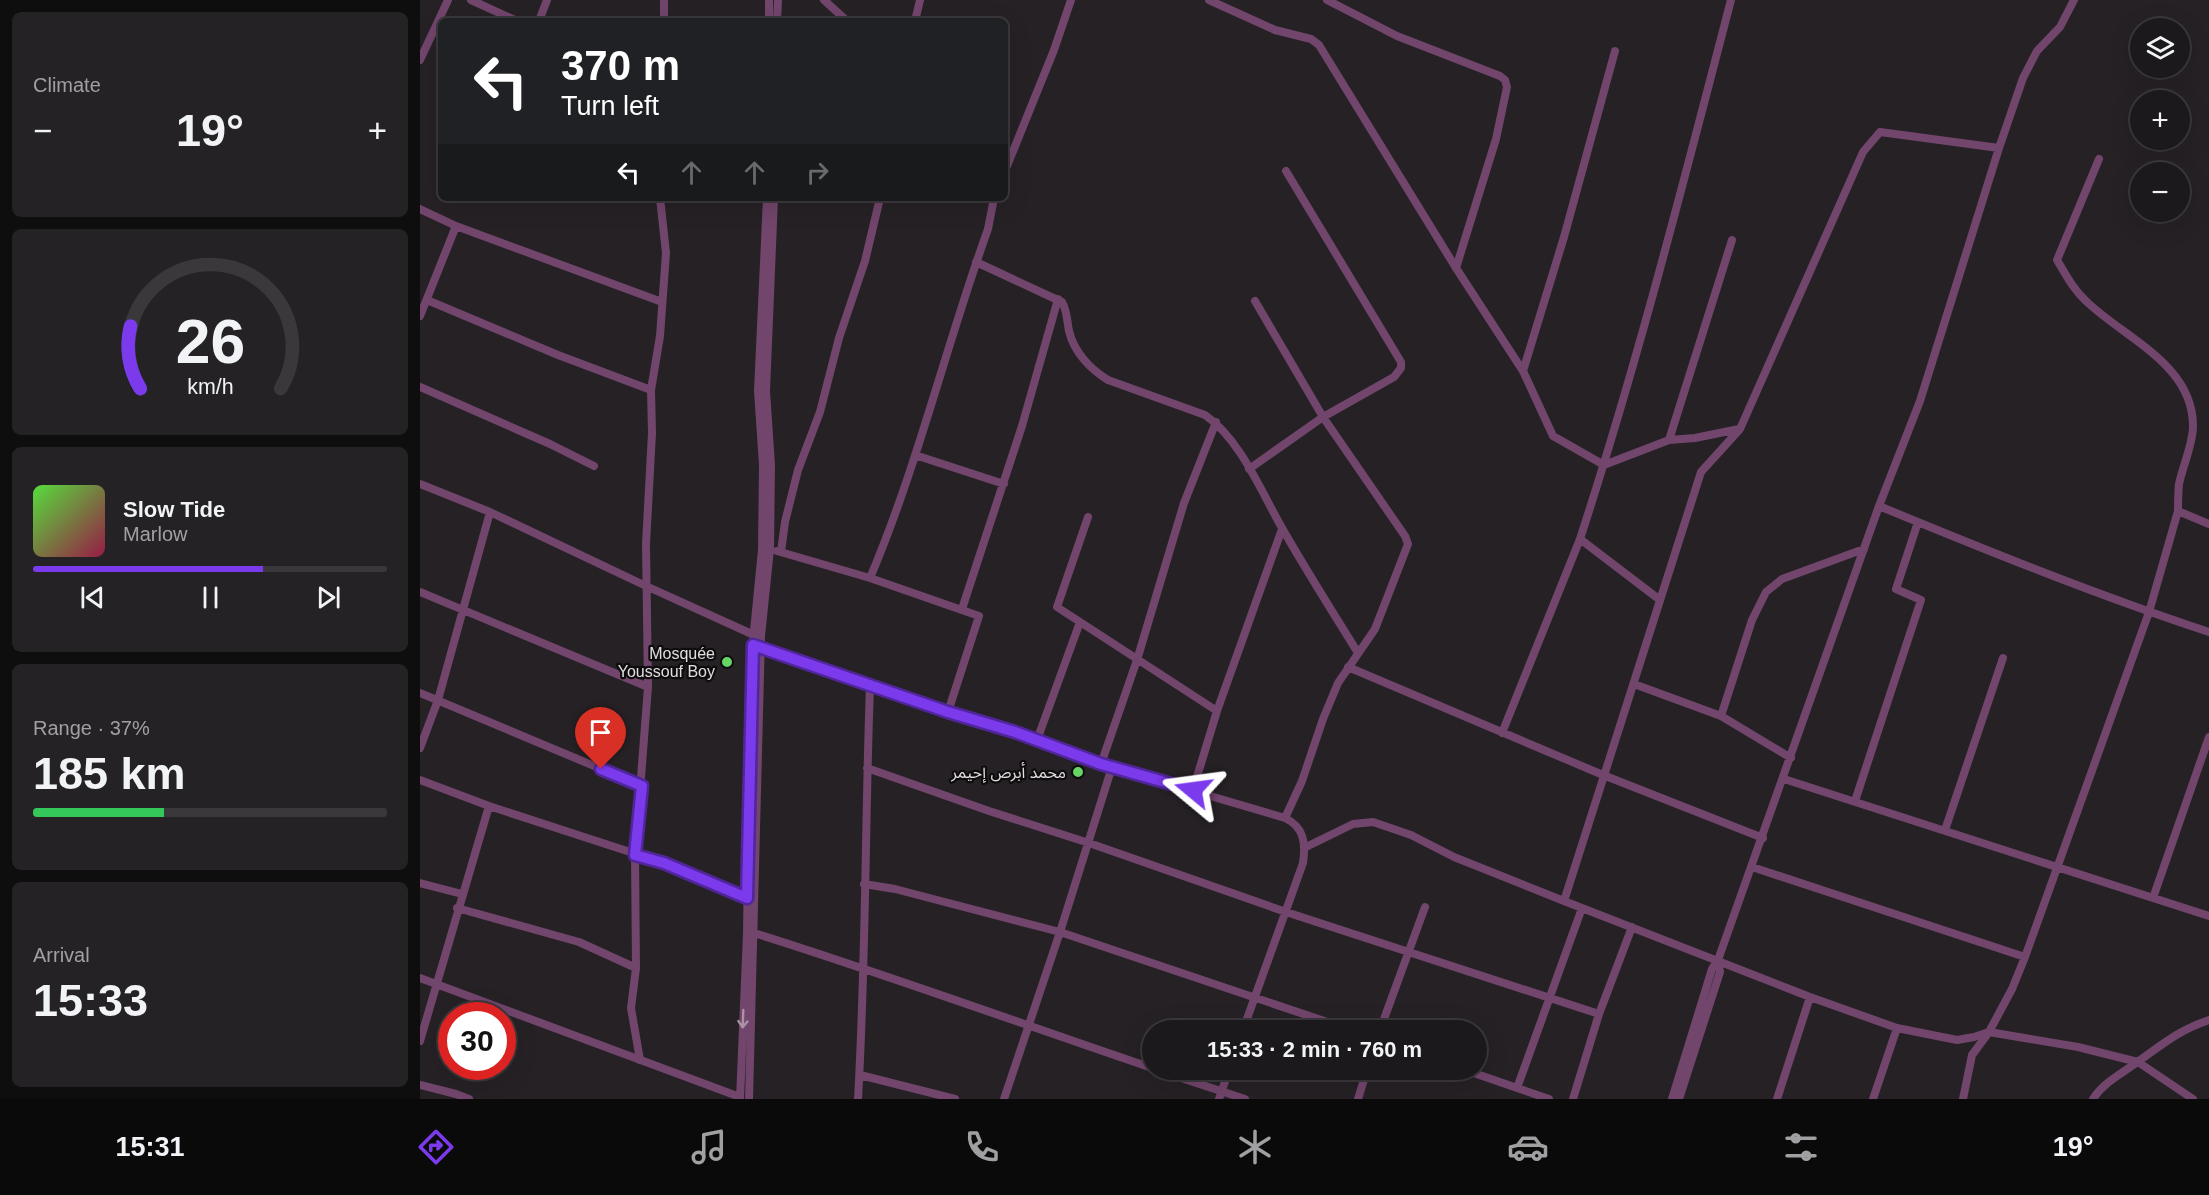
<!DOCTYPE html>
<html lang="en">
<head>
<meta charset="utf-8">
<style>
  body { margin:0; font-family:Helvetica,"Noto Sans Arabic",sans-serif; background:#252225; color:#f1f3f6; height:100vh; display:flex; flex-direction:column; font-size:22px; white-space:nowrap }
  * { box-sizing:border-box; margin:0 }
  p { font-size:20px; color:#a0a0a3 }
  .icon { flex:none; width:33px; height:33px; fill:none; stroke:currentColor; stroke-width:2; stroke-linecap:round; stroke-linejoin:round }
  .map { position:relative; flex:1; overflow:hidden }
  .drawer { display:flex; flex-direction:column; gap:12px; padding:12px; background:#0f0e0f; width:420px }
  .drawer>* { flex:none }
  .hud { position:absolute; left:18px; top:18px; width:570px; height:183px; border-radius:9px; box-shadow:0 6px 24px #0002,0 0 0 2px #3a383b; background:#202124; color:#fff; overflow:hidden }
  .fabs { position:absolute; left:1710px; top:18px; display:grid; gap:12px }
  .fabs a { display:grid; place-items:center; width:60px; height:60px; border-radius:50%; background:#1c191c; box-shadow:0 6px 24px #0002,0 0 0 2px #3a383b; font-size:30px }
  .speed { position:absolute; left:18px; top:1002px; display:flex; gap:12px; font-size:30px; font-weight:700; text-align:center }
  .speed>* { display:grid; place-content:center; width:78px; height:78px; border-radius:50%; background:#1c191c; box-shadow:0 6px 24px #0002,0 0 0 2px #3a383b; line-height:1 }
  .speed .limit { border:9px solid #d22; background:#fff; color:#111 }
  .pin { position:absolute; display:grid; place-items:center; width:51px; height:51px; color:#fff; margin:-62px -26px; border-radius:50% 50% 50% 0; rotate:-45deg; box-shadow:0 0 6px #0007 }
  .pin .icon { rotate:45deg }
  .me { position:absolute; width:66px; margin:-33px; rotate:286deg; stroke-linejoin:round; filter:drop-shadow(0 0 4px #0008) }
  .turn { display:flex; align-items:center; gap:21px; height:126px; padding:0 24px; font-size:27px }
  .turn .icon { width:78px; height:78px; stroke-width:2.5 }
  .turn b { display:block; font-size:42px; line-height:51px }
  .lanes { display:flex; align-items:center; height:57px; padding:0 24px; background:#0003; justify-content:center; gap:30px; direction:ltr }
  .lanes .off { opacity:.35 }
  .big { font-size:45px; font-weight:700; line-height:1.1 }
  .drawer .tile { flex:1; display:flex; flex-direction:column; justify-content:center; gap:9px; min-width:0; padding:0 21px; border-radius:9px; background:#252225 }
  .drawer .dial { align-items:center; gap:0 }
  .dial svg { height:156px; overflow:visible; fill:none; stroke:#3a383b; stroke-width:7; stroke-linecap:round; text-anchor:middle }
  .dial text { fill:#f1f3f6; stroke:none }
  .song { display:flex; align-items:center; gap:18px }
  .cover { width:72px; height:72px; border-radius:9px; background:linear-gradient(135deg,hsl(110 70% 55%),hsl(340 70% 35%)) }
  .played { height:6px; border-radius:3px; background:linear-gradient(90deg,#7c3aed 65%,#3a383b 65%) }
  .keys { display:flex; justify-content:space-around; direction:ltr }
  .heat { display:flex; justify-content:space-between; align-items:center; font-size:33px; direction:ltr }
  .charge { height:9px; border-radius:4px; background:linear-gradient(90deg,#34c759 37%,#3a383b 0) }
  .trip { position:absolute; left:722px; top:1020px; width:345px; height:60px; border-radius:30px; background:#1c191c; box-shadow:0 6px 24px #0002,0 0 0 2px #3a383b; font-weight:700; line-height:60px; text-align:center }
  .tabs { display:flex; height:96px; justify-content:space-around; align-items:center; background:#0b0a0b; color:#a0a0a3 }
  .tabs .icon { width:42px; height:42px }
  .tabs .on { color:#7c3aed }
  .tabs b { font-size:27px; color:#f1f3f6 }
  main { display:flex; flex:1; min-height:0 }
  .map>svg:first-child { display:block }
  .lines { fill:none; stroke-linecap:round; stroke-linejoin:round }
  .street { stroke:#72456c; stroke-width:8 }
  .oneway { stroke:#aa91a6 }
  .route-casing { stroke:#51269a; stroke-width:15 }
  .route { stroke:#7c3aed; stroke-width:10 }
  .poi-dot { fill:#67d466; stroke:#0e0c0d; stroke-width:2 }
  .labels { text-anchor:middle; dominant-baseline:central; stroke-width:4.5; stroke-linejoin:round; paint-order:stroke }
  .poi-label { font-size:16px; fill:#e1dde0; stroke:#0e0c0d; text-anchor:end }
</style>
</head>
<body>
<main>
<section class="drawer">
<div class="tile"><p>Climate</p>
<div class="heat"><a>−</a><b class="big">19°</b><a>+</a></div>
</div>
<div class="tile dial"><svg viewBox="0 0 100 80">
<path d="M14 69A42 42 0 1 1 86 69"/>
<path d="M14 69A42 42 0 0 1 9 37" stroke="#7c3aed"/>
<text x="50" y="56" font-size="32" font-weight="700">26</text>
<text x="50" y="72" font-size="11">km/h</text>
</svg></div>
<div class="tile">
<div class="song"><i class="cover"></i><div><b>Slow Tide</b><p>Marlow</p></div></div>
<div class="played"></div>
<div class="keys"><svg class="icon" aria-label="previous" viewBox="0 0 24 24"><path d="M18 5L8 12l10 7zM5 5v14"/></svg><svg class="icon" aria-label="pause" viewBox="0 0 24 24"><path d="M8 5v14M16 5v14"/></svg><svg class="icon" aria-label="next" viewBox="0 0 24 24"><path d="M6 5l10 7-10 7zM19 5v14"/></svg></div>
</div>
<div class="tile"><p>Range · 37%</p><b class="big">185 km</b><div class="charge"></div></div>
<div class="tile"><p>Arrival</p><b class="big">15:33</b></div>
</section>
<div class="map">
<svg width="1789" height="1099" viewBox="0 0 1789 1099">
  <rect width="100%" height="100%" fill="#262125"/>
  <g class="lines">
    <path class="street" d="M51,0L97,21
      M349,0V21
      M404,0L427,21
      M789,0L855,30L891,39L899,45L1036,268L1103,371L1133,436L1184,465L1249,440L1275,438L1319,429
      M907,0L977,36L1080,76L1085,80L1087,87L1076,139L1036,268
      M119,21L127,0
      M244,21V0
      M357,21L358,0
      M495,21L500,0
      M0,60L28,0
      M1679,159L1637,260C1646,275 1653,289 1666,301C1704,338 1773,364 1773,426C1773,444 1763,465 1759,484C1758,493 1758,502 1758,511
      M585,171L634,50L651,0
      M0,209L36,226L242,302
      M556,262L642,302C647,310 647,321 649,331C654,352 670,369 688,380L785,415C820,439 841,491 862,528C886,570 912,611 938,653
      M7,300L138,355L231,390
      M0,316L36,226
      M1103,371L1144,237L1195,51
      M0,387L130,444L174,466
      M1249,440L1312,240
      M495,455L584,484
      M829,469L903,417L974,377L981,368V362L866,171
      M0,484L70,512L226,586L334,635
      M1459,506C1568,551 1677,595 1789,632
      M668,517L637,607L797,711
      M357,551L450,578L559,616L528,712
      M361,552L365,522L378,470L400,412L419,338L445,261L460,198
      M450,578C498,465 526,345 568,229L574,198
      M0,592L228,687
      M1240,600L1160,539C1218,361 1264,180 1311,0
      M542,609L602,426L638,299
      M333,645L528,712L595,732L681,764L865,818L882,781L903,719L918,683L955,629L988,544L985,536L903,417L835,301
      M928,667L1183,775L1343,838
      M1214,684L1301,716L1371,758
      M0,693L222,786
      M1301,716L1332,620L1346,592L1362,579L1444,549
      M1082,733L1160,539
      M617,740L660,622
      M0,748L18,700L70,512
      M681,764L717,660L764,503L796,422
      M447,768L569,811L669,843L866,912L1179,1014
      M1364,779L1789,916
      M0,780L69,806L244,863L327,898
      M773,790L797,711L862,529
      M1435,801L1501,600L1476,589L1498,522
      M1525,830L1583,658
      M886,847L933,824L953,822L991,835L1034,857L1144,901L1390,997L1477,1028L1537,1040L1554,1037L1569,1032L1658,1047L1718,1062L1773,1099
      M1332,867L1605,957
      M0,883L42,894
      M444,884L475,889L640,932L931,1030
      M1733,898L1789,737
      M1144,901L1281,472L1320,429L1443,152L1460,132L1579,148
      M37,908L159,942L216,968L215,855L228,687L226,544L232,433L231,390L240,336L246,253L240,198
      M334,933C468,975 599,1023 732,1068
      M216,968L211,1008L220,1060
      M0,978L320,1097
      M823,1030L883,863C886,843 884,827 865,818
      M960,1030L1005,907
      M0,1041L69,806
      M737,1070L825,1099
      M1045,1070L1129,1099
      M440,1075L535,1099
      M0,1085L36,1094L49,1099
      M1097,1088L1162,908
      M320,1099L327,934L331,661L342,550L343,465L338,391L347,198
      M329,1099L341,636L350,549L351,465L346,391L354,198
      M438,1099C446,961 445,823 450,686
      M584,1099L640,932L692,767
      M799,1099L809,1070
      M938,1099L947,1070
      M1153,1099L1179,1014L1212,927
      M1252,1099L1292,969L1298,960L1459,506L1500,401L1579,148L1603,78L1617,51L1640,27L1654,0
      M1259,1099L1300,972L1298,960
      M1357,1099L1390,997
      M1453,1099L1477,1028
      M1543,1099L1552,1055L1569,1032L1592,989L1605,957L1729,612L1758,511L1789,524
      M1673,1099C1683,1083 1701,1074 1716,1063C1743,1044 1757,1031 1789,1020"/>
  </g>
  <defs><path id="oneway-shaft" d="M-6 0H5M1.5-3L5.5 0L1.5 3" fill="none" stroke-width="1.6" stroke-linecap="round" stroke-linejoin="round" transform="scale(1.5)"/></defs>
  <use class="oneway" href="#oneway-shaft" transform="translate(323 1019) rotate(92)"/>
  <g class="lines">
    <defs>
      <path id="route" d="M181,769L222,786L215,855L244,863L327,898L333,645L528,712L595,732L681,764L773,790"/>
    </defs>
    <use href="#route" class="route-casing"/>
    <use href="#route" class="route"/>
  </g>
  <g class="poi-dot">
    <circle cx="307" cy="662" r="6"/>
    <circle cx="658" cy="772" r="6"/>
  </g>
  <g class="labels">
    <g class="poi-label">
      <text x="295" y="653">Mosquée<tspan x="295" dy="18">Youssouf Boy</tspan></text>
      <text x="646" y="772">محمد أبرص إحيمر</text>
    </g>
  </g>
</svg>
<div class="fabs">
<a><svg class="icon" aria-label="layers" viewBox="0 0 24 24"><path d="M12 4l9 5-9 5-9-5zM3 14l9 5 9-5"/></svg></a>
<a>+</a>
<a>−</a>
</div>
<div class="speed"><div class="limit">30</div></div>
<div class="pin" style="left:181px;top:769px;background:#d93025"><svg class="icon" aria-label="arrive" viewBox="0 0 24 24"><path d="M6 21V4h12l-3 4 3 4H6"/></svg></div>
<svg class="me" style="left:773px;top:790px" viewBox="-20 -20 40 40"><path d="M0-17L14 15 0 8-14 15z" fill="#7c3aed" stroke="#fff" stroke-width="4"/></svg>
<div class="trip">15:33 · 2 min · 760 m</div>
<div class="hud">
<div class="turn"><svg class="icon" aria-label="left" viewBox="0 0 24 24"><path d="M17 20v-9H6M10 6l-5 5 5 5"/></svg><div><b>370 m</b>Turn left</div></div>
<div class="lanes"><svg class="icon" aria-label="left" viewBox="0 0 24 24"><path d="M17 20v-9H6M10 6l-5 5 5 5"/></svg><svg class="icon off" aria-label="ahead" viewBox="0 0 24 24"><path d="M12 20V5M6 11l6-6 6 6"/></svg><svg class="icon off" aria-label="ahead" viewBox="0 0 24 24"><path d="M12 20V5M6 11l6-6 6 6"/></svg><svg class="icon off" aria-label="right" viewBox="0 0 24 24"><path d="M7 20v-9h11M14 6l5 5-5 5"/></svg></div>
</div>
</div>
</main>
<nav class="tabs">
<b>15:31</b>
<svg class="icon on" aria-label="directions" viewBox="0 0 24 24"><path d="M12 3l9 9-9 9-9-9zM9 14v-3h6M13 9l2 2-2 2"/></svg>
<svg class="icon" aria-label="music" viewBox="0 0 24 24"><path d="M9 18V5l10-2v13"/><circle cx="6" cy="18" r="3"/><circle cx="16" cy="16" r="3"/></svg>
<svg class="icon" aria-label="phone" viewBox="0 0 24 24"><path d="M5 4h4l2 5-3 2q2 4 5 5l2-3 5 2v4C11 20 4 13 5 4z"/></svg>
<svg class="icon" aria-label="climate" viewBox="0 0 24 24"><path d="M12 3v18M4 7l16 10M4 17L20 7"/></svg>
<svg class="icon" aria-label="car" viewBox="0 0 24 24"><path d="M5 17H2v-5l4-1 3-4h7l3 4 3 1v5h-3M9 17h6M6 11h13"/><circle cx="7" cy="17" r="2"/><circle cx="17" cy="17" r="2"/></svg>
<svg class="icon" aria-label="filters" viewBox="0 0 24 24"><path d="M4 7h16M4 17h16"/><circle cx="9" cy="7" r="2"/><circle cx="15" cy="17" r="2"/></svg>
<b>19°</b>
</nav>
</body>
</html>
